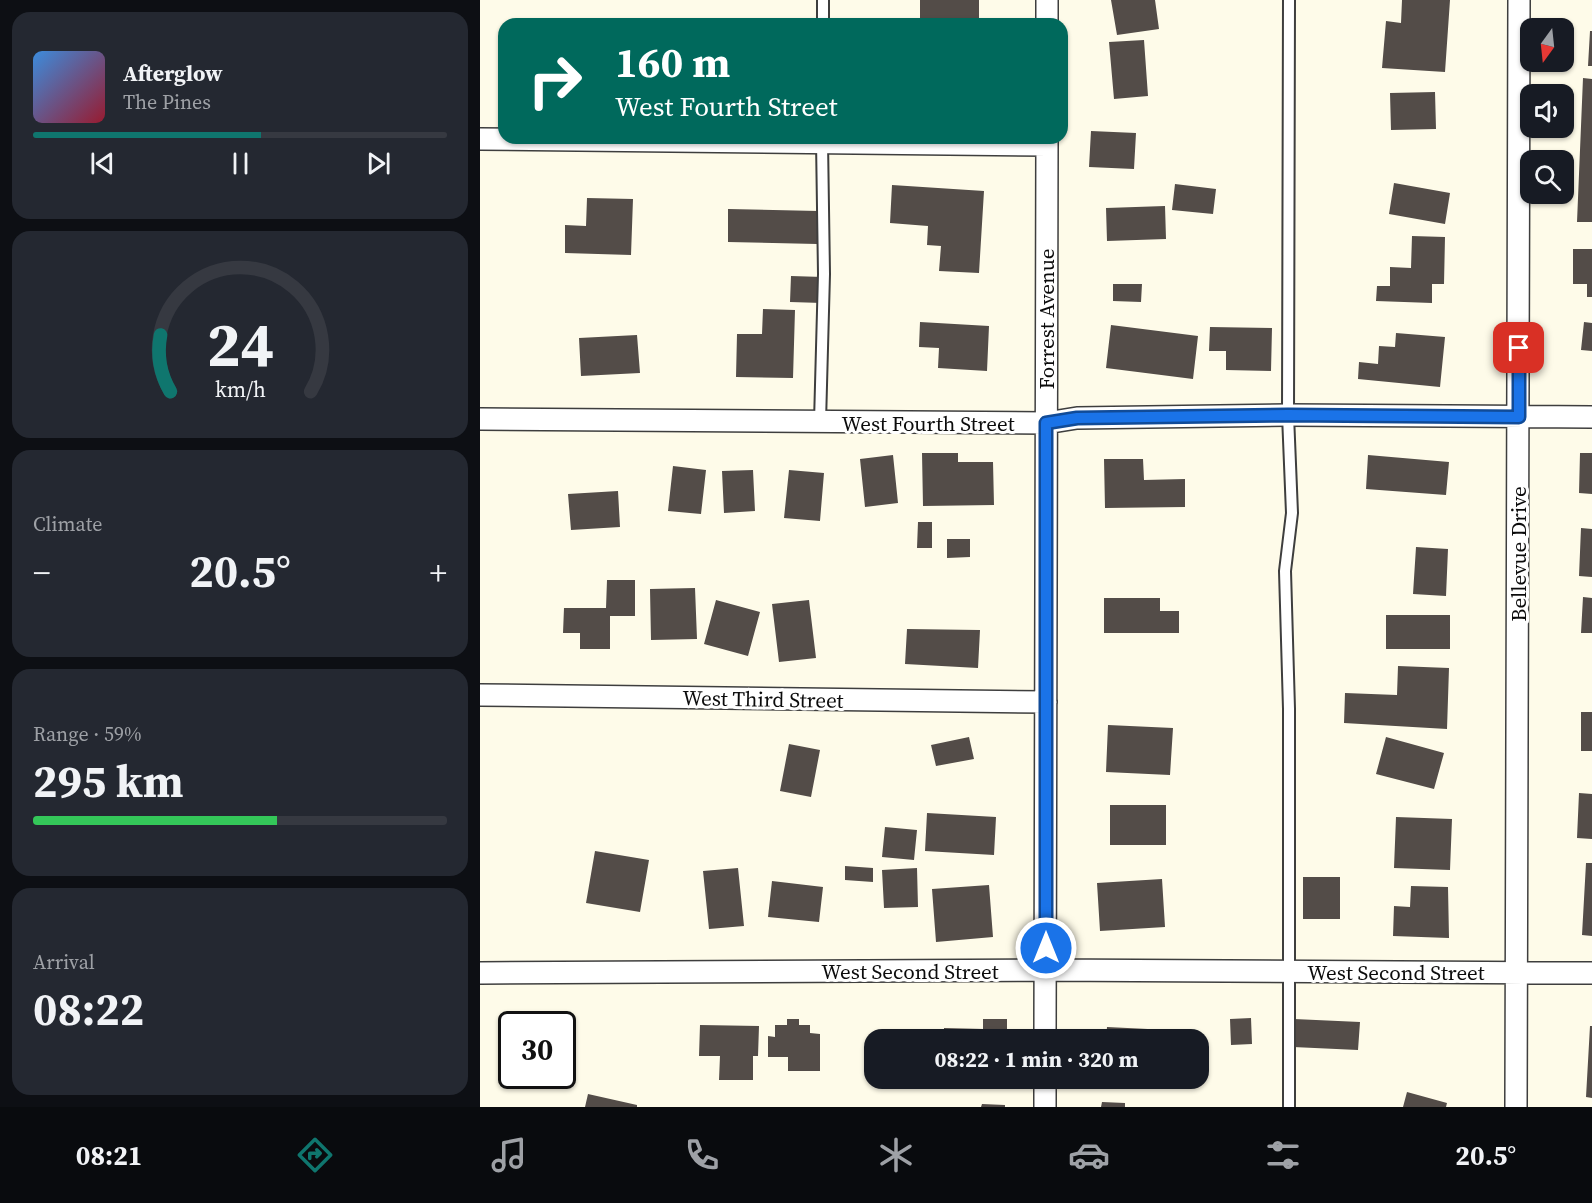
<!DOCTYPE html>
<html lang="en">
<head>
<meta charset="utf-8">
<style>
  body { margin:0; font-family:"Source Serif 4",serif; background:#242831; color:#f1f3f6; height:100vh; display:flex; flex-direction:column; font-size:22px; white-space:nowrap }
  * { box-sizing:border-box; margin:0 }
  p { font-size:20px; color:#9ea1a6 }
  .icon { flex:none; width:33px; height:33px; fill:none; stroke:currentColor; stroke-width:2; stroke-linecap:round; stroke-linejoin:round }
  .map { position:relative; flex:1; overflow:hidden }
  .drawer { display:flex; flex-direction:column; gap:12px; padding:12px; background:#0d0f14; width:480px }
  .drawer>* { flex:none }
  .banner { position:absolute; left:18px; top:18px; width:570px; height:126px; border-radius:18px; box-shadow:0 2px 4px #0004; background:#00695c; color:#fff; overflow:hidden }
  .needle { width:39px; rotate:195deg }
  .buttons { position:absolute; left:1040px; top:18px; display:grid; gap:12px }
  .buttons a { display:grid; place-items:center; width:54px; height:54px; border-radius:12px; background:#171b24; box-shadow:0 2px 4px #0004; font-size:30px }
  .speed { position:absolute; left:18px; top:1011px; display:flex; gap:12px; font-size:30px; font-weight:700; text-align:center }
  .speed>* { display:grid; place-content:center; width:78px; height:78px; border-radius:50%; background:#171b24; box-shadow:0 2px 4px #0004; line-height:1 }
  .speed .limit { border:3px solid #111; border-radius:9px; background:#fff; color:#111 }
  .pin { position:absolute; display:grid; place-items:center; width:51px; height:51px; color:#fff; margin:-26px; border-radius:12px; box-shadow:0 3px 9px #0006 }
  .me { position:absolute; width:66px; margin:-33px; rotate:0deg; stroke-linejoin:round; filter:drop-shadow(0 0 4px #0008) }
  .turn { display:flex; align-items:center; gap:21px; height:126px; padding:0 18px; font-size:27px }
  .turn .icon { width:78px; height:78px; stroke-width:2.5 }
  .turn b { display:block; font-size:42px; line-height:51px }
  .big { font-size:45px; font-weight:700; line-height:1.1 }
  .drawer .tile { flex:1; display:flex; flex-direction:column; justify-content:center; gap:9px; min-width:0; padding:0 21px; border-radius:18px; background:#242831 }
  .drawer .dial { align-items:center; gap:0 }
  .dial svg { height:156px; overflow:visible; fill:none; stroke:#363941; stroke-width:7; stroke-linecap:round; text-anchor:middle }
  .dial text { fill:#f1f3f6; stroke:none }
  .song { display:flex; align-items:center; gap:18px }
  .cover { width:72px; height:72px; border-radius:9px; background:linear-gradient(135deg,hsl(210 70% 55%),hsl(350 70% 35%)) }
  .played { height:6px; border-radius:3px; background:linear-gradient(90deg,#0f766e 55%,#363941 55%) }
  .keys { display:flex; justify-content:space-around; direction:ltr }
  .heat { display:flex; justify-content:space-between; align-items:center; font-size:33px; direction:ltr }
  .charge { height:9px; border-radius:4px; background:linear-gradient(90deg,#34c759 59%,#363941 0) }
  .trip { position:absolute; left:384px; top:1029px; width:345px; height:60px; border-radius:18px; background:#171b24; box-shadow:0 2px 4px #0004; font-weight:700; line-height:60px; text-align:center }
  .dock { display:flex; height:96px; justify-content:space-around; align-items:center; background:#090b0e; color:#9ea1a6 }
  .dock .icon { width:42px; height:42px }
  .dock .on { color:#0f766e }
  .dock b { font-size:27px; color:#f1f3f6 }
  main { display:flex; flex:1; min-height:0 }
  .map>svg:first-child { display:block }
  .building { fill:#534c48 }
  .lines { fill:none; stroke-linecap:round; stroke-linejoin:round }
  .service-casing { stroke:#3e3e3e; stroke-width:14 }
  .minor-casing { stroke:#3e3e3e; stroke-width:24 }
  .service { stroke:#fff; stroke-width:10 }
  .minor { stroke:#fff; stroke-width:21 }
  .route-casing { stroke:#114b97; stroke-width:15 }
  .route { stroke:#1a73e8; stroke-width:10 }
  .labels { text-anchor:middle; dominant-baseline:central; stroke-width:6; stroke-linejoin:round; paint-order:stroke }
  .street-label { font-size:21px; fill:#0b0b0b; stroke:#fff }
</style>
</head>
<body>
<main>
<section class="drawer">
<div class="tile">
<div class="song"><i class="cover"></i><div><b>Afterglow</b><p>The Pines</p></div></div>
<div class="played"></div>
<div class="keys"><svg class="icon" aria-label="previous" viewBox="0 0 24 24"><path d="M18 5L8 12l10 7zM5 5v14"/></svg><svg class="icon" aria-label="pause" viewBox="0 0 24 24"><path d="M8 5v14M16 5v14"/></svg><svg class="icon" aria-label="next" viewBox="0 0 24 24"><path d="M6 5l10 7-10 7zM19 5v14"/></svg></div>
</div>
<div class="tile dial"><svg viewBox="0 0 100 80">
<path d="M14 69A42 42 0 1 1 86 69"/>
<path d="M14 69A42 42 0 0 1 9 40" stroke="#0f766e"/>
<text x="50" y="56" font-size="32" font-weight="700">24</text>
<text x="50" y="72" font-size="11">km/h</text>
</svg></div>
<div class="tile"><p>Climate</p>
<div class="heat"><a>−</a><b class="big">20.5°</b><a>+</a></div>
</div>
<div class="tile"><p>Range · 59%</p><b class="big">295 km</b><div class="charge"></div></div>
<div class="tile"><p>Arrival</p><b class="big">08:22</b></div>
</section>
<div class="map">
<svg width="1112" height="1107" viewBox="0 0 1112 1107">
  <rect width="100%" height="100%" fill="#fefbe9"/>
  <path class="building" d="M440,0H499V22L440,20Z
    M631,0H675L679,29L637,35Z
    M922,0H970L965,72L902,68L906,21L921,23Z
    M240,21H274V24H240Z
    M1110,31H1112V66H1108Z
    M664,40L668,96L634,99L629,42Z
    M1103,78L1112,79V222H1097Z
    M955,92L956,129L911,130L910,93Z
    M611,131L656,133L654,169L609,167Z
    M914,183L970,193L965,224L909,214Z
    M695,184L736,189L733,214L692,210Z
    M412,185L504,191L499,273L459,271L461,246L447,245L448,226L410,223Z
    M107,198L153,199L151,255L85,253V225L106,226Z
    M685,206L686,239L627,241L626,208Z
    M248,209L338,211L337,244L248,242Z
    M932,236L965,237L964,284H952V303L896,301L897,286H910V267L931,268Z
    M1093,249H1112V297H1107V284H1093Z
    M311,276L343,277L342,303L310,302Z
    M633,284H662L661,302L633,301Z
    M283,309L315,310L313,378L256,377L257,334H282Z
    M440,322L509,326L507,371L458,368L459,348L439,347Z
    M1104,322L1112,323V351L1101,350Z
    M631,325L718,336L713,379L626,368Z
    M730,327L792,328L791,371L746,370V351H729Z
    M916,333L965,337L960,387L878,379L879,362L898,364L899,346L915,347Z
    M157,335L160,373L101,376L99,338Z
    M442,453H478V462H513L514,505L443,506Z
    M1100,453H1112V494L1099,493Z
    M413,455L418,503L385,507L380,459Z
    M888,455L969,462L966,495L886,489Z
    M624,459H663L664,480L705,479V507L625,508Z
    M193,466L226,470L221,514L188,511Z
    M273,470L275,511L244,513L242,471Z
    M309,470L344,473L340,521L304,518Z
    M138,491L140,527L91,530L88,494Z
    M438,522H452V548H437Z
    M1101,528L1112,529V577L1099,576Z
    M467,539H490V557L467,558Z
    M936,547L968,549L966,596L933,594Z
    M127,580H155V616H130V649H100V633H83L84,608H126Z
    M215,588L217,639L171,640L170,589Z
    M1103,597L1112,598V633H1101Z
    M624,598H680V611H699V633H624Z
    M236,600L280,612L268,656L224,644Z
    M329,600L336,658L299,662L292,604Z
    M906,615H970V649H906Z
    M427,629L500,630L498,668L425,664Z
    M918,666L969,668L967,729L864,723L865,693L917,695Z
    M1101,712H1112V751H1101Z
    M628,725L693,728L690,775L626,772Z
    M489,737L494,759L456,766L451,745Z
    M906,737L964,753L954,789L896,774Z
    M309,744L340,750L331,797L300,791Z
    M1099,793L1112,794V839L1097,838Z
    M630,805H686V845H630Z
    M447,813L516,817L514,855L445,851Z
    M916,817L972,819L970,870L914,868Z
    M405,827L437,830L434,860L402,857Z
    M115,851L169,860L160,912L106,903Z
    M1106,863H1112V936L1102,935Z
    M365,866L393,868V882L365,880Z
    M258,868L264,926L229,929L223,871Z
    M437,868L438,907L404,908L402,870Z
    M823,877H860V919H823Z
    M682,879L685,927L620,931L617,883Z
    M292,881L343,887L339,922L288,917Z
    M509,885L513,937L456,942L452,889Z
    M931,886L968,887L969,938L913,936L914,906L930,907Z
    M771,1018L772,1044L751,1045L750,1019Z
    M307,1019H319V1025H330V1033L340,1034V1071H308V1057H288V1036L295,1037V1025H307Z
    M503,1019H527V1040H464V1028L503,1029Z
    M814,1019L880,1022L878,1050L813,1047Z
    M220,1025L279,1026L278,1056H273V1080H239L240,1056H219Z
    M1110,1026H1112V1098L1106,1097Z
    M627,1027L688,1030L687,1040H626Z
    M927,1092L967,1103L966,1107H923Z
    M108,1094L157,1105V1107H105Z
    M622,1102L645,1103V1107H621Z
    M502,1104L525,1105V1107H501Z"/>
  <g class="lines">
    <defs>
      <path id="service" d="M343,24V0
        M340,422L344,274L342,141
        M809,1107V709L805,571L812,513L808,415L809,0"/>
      <path id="minor" d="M567,24V0
        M0,139L567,145
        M0,419L566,423L597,418L808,415L1112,417
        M0,695L566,702
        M0,973L565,970L1112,973
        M565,1040L567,138
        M565,1107V1078
        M1036,1107L1039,0"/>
    </defs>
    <use href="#service" class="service-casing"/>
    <use href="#minor" class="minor-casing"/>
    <use href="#service" class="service"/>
    <use href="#minor" class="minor"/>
  </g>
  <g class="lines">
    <defs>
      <path id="route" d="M566,948V423L597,418L808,415L1039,417V348"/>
    </defs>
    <use href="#route" class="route-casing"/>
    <use href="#route" class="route"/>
  </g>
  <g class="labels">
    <g class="street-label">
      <text transform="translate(566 319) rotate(-90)">Forrest Avenue</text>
      <text x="448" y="423">West Fourth Street</text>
      <text transform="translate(1038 554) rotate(-90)">Bellevue Drive</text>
      <text transform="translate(283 699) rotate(1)">West Third Street</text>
      <text x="430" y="971">West Second Street</text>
      <text x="916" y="972">West Second Street</text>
    </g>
  </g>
</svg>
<div class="buttons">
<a><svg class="needle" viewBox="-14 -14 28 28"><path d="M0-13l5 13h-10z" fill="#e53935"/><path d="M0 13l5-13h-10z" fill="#9ea1a6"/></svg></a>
<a><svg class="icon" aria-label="sound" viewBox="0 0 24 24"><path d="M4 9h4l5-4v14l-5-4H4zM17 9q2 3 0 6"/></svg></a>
<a><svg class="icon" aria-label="search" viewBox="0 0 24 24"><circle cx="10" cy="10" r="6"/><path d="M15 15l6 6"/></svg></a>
</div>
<div class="speed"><div class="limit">30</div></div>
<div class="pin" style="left:1039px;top:348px;background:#d93025"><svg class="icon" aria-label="arrive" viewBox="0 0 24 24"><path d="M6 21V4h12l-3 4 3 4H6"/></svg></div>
<svg class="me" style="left:566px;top:948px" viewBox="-20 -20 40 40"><circle r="17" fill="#1a73e8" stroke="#fff" stroke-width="3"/><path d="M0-11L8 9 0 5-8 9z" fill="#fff"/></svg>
<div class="trip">08:22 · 1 min · 320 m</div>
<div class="banner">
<div class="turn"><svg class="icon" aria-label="right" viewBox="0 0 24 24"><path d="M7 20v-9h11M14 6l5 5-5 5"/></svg><div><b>160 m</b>West Fourth Street</div></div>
</div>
</div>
</main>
<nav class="dock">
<b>08:21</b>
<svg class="icon on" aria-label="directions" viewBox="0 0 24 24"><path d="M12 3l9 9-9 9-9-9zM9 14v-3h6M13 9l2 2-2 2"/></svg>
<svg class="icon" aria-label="music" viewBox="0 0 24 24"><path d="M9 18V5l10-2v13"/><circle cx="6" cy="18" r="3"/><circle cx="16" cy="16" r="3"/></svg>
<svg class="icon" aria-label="phone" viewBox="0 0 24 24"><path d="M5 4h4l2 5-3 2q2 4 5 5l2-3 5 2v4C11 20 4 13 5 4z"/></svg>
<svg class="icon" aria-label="climate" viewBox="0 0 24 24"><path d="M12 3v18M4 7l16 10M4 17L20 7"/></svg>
<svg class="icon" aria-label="car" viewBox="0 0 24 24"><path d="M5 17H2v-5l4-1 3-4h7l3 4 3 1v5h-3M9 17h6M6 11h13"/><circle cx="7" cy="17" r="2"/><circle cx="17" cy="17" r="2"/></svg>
<svg class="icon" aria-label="filters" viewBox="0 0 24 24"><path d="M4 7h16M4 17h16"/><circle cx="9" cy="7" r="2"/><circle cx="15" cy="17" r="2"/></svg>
<b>20.5°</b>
</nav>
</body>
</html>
